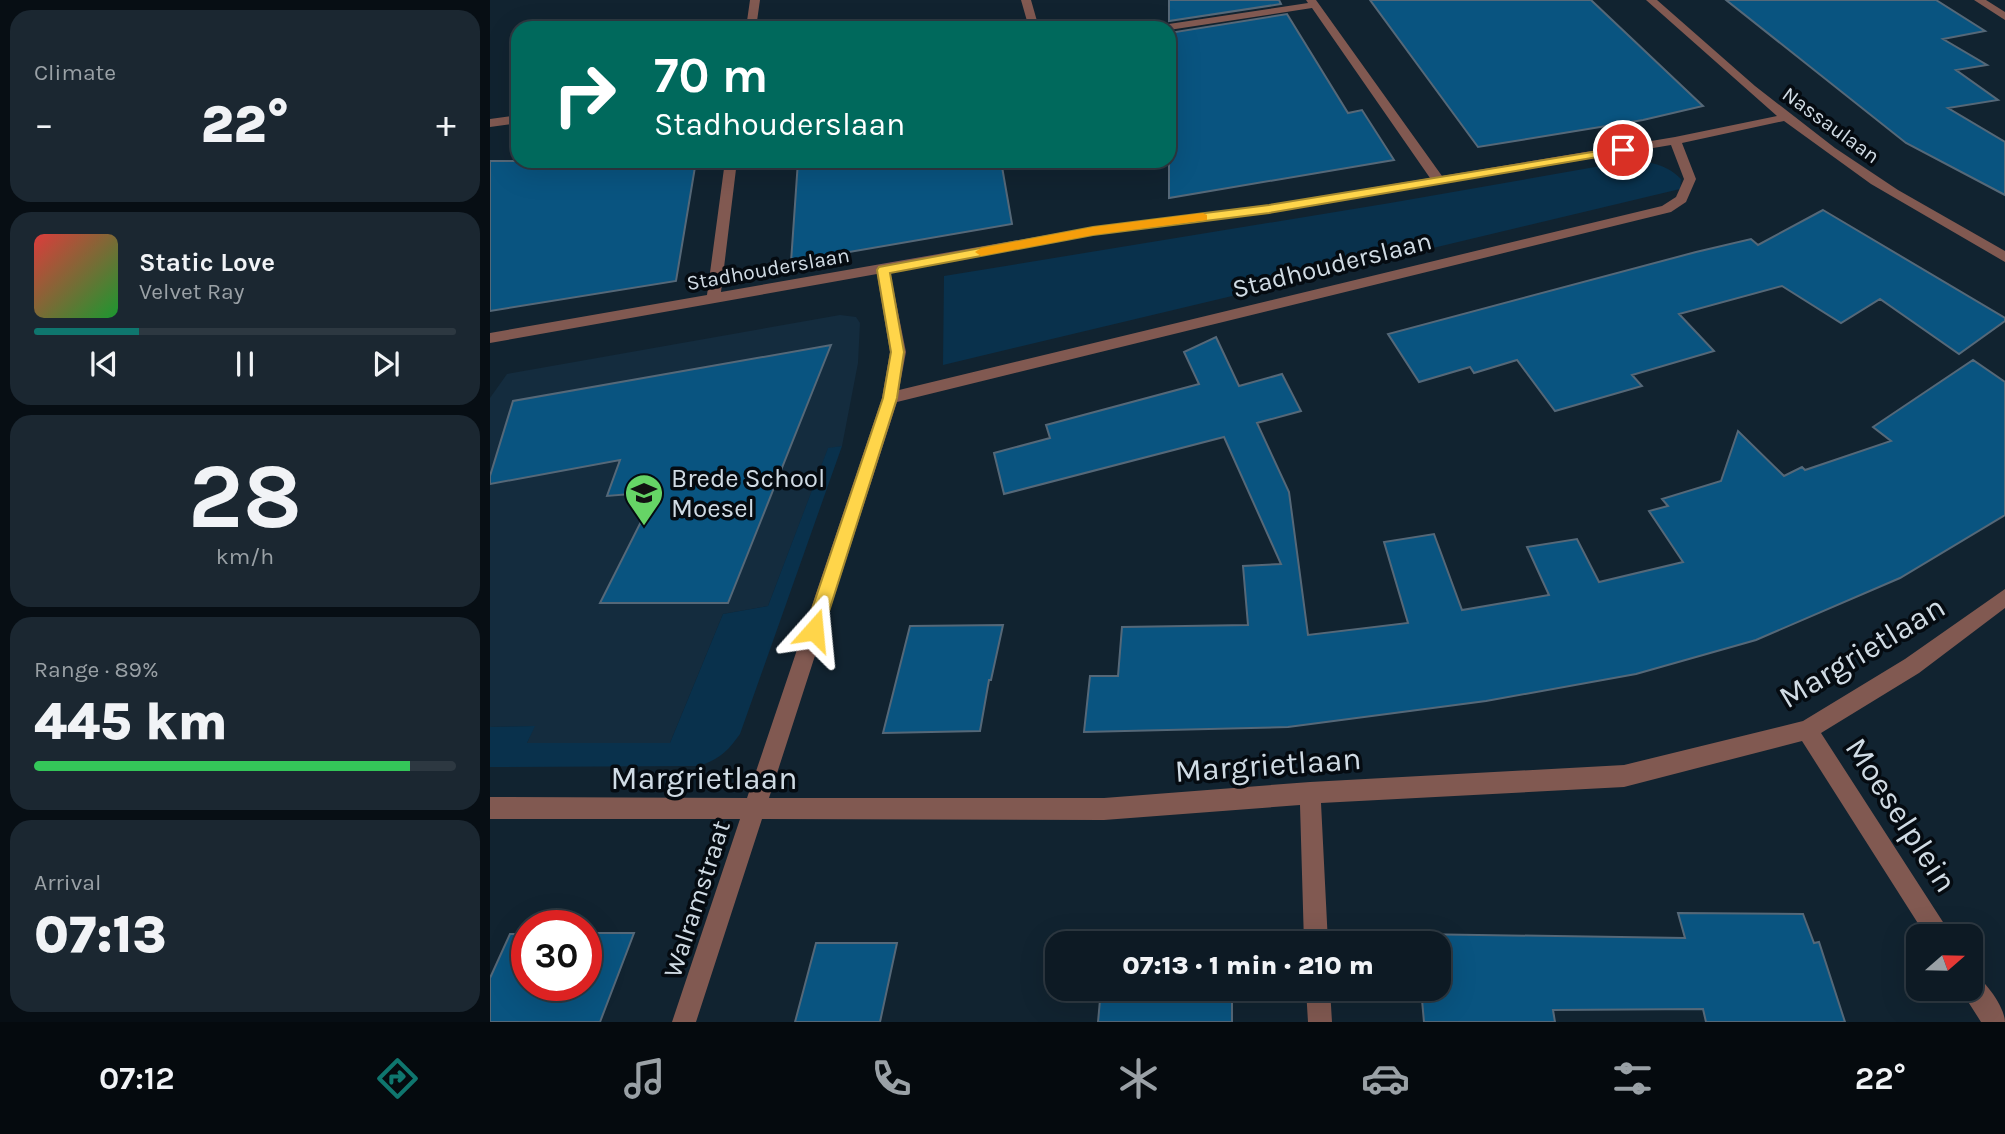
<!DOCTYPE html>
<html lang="en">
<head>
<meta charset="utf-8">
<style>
  body { margin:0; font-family:Karla,sans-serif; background:#1b2731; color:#f1f3f6; height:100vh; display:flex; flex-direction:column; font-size:26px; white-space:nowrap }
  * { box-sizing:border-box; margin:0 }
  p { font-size:23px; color:#9aa1a6 }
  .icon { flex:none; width:38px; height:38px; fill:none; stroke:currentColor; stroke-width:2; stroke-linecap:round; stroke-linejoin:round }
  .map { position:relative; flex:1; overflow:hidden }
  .panel { display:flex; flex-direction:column; gap:10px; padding:10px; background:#070e14; width:490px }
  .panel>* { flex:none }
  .guide { position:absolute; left:21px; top:21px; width:665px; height:147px; border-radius:21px; box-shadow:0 7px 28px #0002,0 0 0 2px #2d3841; background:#00695c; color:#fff; overflow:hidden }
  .needle { width:46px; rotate:70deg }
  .buttons { position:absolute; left:1416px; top:924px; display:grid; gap:14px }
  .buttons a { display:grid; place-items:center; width:77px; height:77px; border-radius:14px; background:#0d1a24; box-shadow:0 7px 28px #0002,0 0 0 2px #2d3841; font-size:35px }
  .speed { position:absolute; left:21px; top:910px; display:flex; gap:14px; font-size:35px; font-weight:700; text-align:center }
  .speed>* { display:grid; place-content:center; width:91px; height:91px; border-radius:50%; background:#0d1a24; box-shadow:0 7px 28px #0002,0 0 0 2px #2d3841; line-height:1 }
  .speed .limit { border:10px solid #d22; background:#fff; color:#111 }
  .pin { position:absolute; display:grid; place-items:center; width:60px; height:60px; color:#fff; margin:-30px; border:4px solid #fff; border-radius:50%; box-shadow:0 2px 7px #0007 }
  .me { position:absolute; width:77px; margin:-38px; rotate:18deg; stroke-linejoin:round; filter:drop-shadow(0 0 5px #0008) }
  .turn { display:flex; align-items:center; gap:24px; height:147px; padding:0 28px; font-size:32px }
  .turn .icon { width:91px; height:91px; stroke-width:2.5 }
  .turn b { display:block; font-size:49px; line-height:60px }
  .big { font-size:52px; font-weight:800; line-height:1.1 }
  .panel .widget { flex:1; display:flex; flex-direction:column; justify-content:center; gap:10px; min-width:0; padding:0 24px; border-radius:21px; background:#1b2731 }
  .panel .dial { align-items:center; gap:0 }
  .dial b { font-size:91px; line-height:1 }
  .song { display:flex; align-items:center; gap:21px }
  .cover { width:84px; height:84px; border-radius:10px; background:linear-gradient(135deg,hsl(0 70% 55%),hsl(130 70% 35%)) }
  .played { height:7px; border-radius:4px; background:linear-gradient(90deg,#0f766e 25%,#2d3841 25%) }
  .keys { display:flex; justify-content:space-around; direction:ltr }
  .heat { display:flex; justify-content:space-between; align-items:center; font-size:38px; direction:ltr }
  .charge { height:10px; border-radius:5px; background:linear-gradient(90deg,#34c759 89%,#2d3841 0) }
  .trip { position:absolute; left:555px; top:931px; width:406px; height:70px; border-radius:21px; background:#0d1a24; box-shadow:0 7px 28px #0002,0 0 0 2px #2d3841; font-weight:800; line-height:70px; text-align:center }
  .menu { display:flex; height:112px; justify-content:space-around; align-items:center; background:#050a0e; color:#9aa1a6 }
  .menu .icon { width:49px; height:49px }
  .menu .current { color:#0f766e }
  .menu b { font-size:32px; color:#f1f3f6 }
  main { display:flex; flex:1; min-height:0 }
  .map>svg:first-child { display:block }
  .built { fill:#142c3e }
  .green { fill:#09314c }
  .building { fill:#095480; stroke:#556878; stroke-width:2 }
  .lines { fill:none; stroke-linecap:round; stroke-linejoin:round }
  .street { fill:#815951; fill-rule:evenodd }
  .route { fill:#ffd54a; stroke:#a68a30; stroke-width:2 }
  .slow { fill:#f59e0b }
  .labels { text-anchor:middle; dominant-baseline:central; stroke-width:7; stroke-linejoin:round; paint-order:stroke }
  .far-street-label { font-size:21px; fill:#d0dbe4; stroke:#050b11 }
  .street-label { font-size:26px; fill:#d0dbe4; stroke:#050b11 }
  .poi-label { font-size:26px; fill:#d0dbe4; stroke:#050b11; text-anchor:start }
  .near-street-label { font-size:32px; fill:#d0dbe4; stroke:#050b11 }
</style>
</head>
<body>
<main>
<section class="panel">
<div class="widget"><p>Climate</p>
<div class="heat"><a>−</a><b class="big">22°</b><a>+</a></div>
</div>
<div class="widget">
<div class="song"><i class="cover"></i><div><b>Static Love</b><p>Velvet Ray</p></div></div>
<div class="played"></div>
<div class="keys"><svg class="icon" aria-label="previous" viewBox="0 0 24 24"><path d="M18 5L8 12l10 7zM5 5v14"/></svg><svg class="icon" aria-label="pause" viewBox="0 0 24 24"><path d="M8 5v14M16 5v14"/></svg><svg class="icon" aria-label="next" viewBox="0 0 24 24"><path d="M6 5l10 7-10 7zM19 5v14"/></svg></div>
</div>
<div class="widget dial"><b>28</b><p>km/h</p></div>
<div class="widget"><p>Range · 89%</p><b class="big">445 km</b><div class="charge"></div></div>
<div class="widget"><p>Arrival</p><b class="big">07:13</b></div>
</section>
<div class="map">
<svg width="1515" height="1022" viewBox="0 0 1515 1022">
  <rect width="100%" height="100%" fill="#112330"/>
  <path class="built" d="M350,315L366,317L370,323L368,363L352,446L338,449L278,606L233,614L180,743H37L44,726L0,727V398L17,374Z"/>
  <path class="green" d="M1145,160C1164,163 1177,165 1191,179L1190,189L453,365L454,276L900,203Z
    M352,446L250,734C238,751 228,761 207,766L0,767V727L45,726L37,743H180L233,614L278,606L338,448Z"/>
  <path class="building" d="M679,0H789L791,4L679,21Z
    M880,0H1101L1213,106L1153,120L988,147Z
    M1236,0H1446L1495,31L1453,39L1497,65L1466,70L1508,100L1458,108L1515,142V195L1416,143Z
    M797,14L858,113L872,110L904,160L679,198V33Z
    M0,161H206L186,281L0,311Z
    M308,161H511L522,224L301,262Z
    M1333,210L1515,318V321L1469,354L1390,299L1351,323L1292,286L1189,314L1224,351L1142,375L1152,386L1065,411L1027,360L984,373L980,367L929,382L898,334L1206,252L1261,239L1268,245Z
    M726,337L749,386L792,374L811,411L767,423L799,492L818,635L918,623L894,542L944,534L972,610L1059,595L1037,547L1087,539L1109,582L1193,562L1159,511L1178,506L1172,499L1231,481L1248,431L1294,476L1312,467L1315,470L1401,441L1383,427L1483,360L1515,382V515L1410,578L1266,640L1146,674L996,701L798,727L594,732L600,676H628L632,627L758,625L753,566L791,564L734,437L514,494L504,453L560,438L556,425L709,384L694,352Z
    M341,345L238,603H110L166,492L117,496L130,460L0,484V476L23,401Z
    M513,625L501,680H499L490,731L393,733L420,626Z
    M1188,913L1313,914L1324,943L1329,942L1355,1022H1216L1213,1009L1063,1010L1065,1022H934L931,989H948V943H926L925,934L1195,938Z
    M96,933H144L110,1022H0V978L20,934H37V985H96Z
    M615,933L743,934V943H615Z
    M326,943H407L390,1022H305Z
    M611,989H742V1022H608Z"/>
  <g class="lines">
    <path class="street" d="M260,0H270L266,28H256Z
      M531,0H541L549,28H539Z
      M816,0H826L952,176L1185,137L1287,116L1156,0H1167L1265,86L1345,148L1408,190L1515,251V262L1381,184L1294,121L1192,143L1206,179L1196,202L1181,212L407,402L279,798H614L820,782L1134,765L1313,721L1415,659L1515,589V608L1429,673L1331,733L1462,936H1436L1312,741L1134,787L831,803L838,943H814L810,805L614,820L272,819L206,1022H182L250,819H0V797L257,798L392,398L400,352L387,274L0,343V333L217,295L235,161H247L231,292L603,227L779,205L940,178L822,8L679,30L667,28L672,25L818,3ZM1181,145L1194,179L1186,197L1172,206L409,390L416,352L400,272L603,235L779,213Z
      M1484,0H1496L1515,12V20Z
      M28,115V123L0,127V119Z
      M1480,972C1494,978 1515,1007 1515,1022H1491L1470,989H1480Z
      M816,989H840L842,1022H818Z"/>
  </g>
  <path class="route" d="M1133,147L1137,148V152L779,213L603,235L400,273L414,352L407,398L333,630L330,635L324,638L318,635L315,630L393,398L401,352L387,270L389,267L603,227L779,205Z"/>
  <path class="slow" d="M713,213L717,215V220L603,235L491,256L485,252L491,248L603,227Z"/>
  <defs>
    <symbol id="school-pin" viewBox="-11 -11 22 30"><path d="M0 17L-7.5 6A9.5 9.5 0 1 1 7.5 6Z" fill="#66d466" stroke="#050b11"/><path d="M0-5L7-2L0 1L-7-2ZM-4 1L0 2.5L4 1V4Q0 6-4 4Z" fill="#111"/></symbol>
  </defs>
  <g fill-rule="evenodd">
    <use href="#school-pin" x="132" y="471" width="44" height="60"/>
  </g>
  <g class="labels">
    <g class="far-street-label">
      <text transform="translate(1341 125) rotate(36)">Nassaulaan</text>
      <text transform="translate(278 269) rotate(-10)">Stadhouderslaan</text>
    </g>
    <g class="street-label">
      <text transform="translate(842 265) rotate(-14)">Stadhouderslaan</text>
      <text transform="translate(207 899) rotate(-72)">Walramstraat</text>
    </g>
    <g class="poi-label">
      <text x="181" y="478">Brede School<tspan x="181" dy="30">Moesel</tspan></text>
    </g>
    <g class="near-street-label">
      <text transform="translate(1372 652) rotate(-31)">Margrietlaan</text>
      <text transform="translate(778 765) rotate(-4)">Margrietlaan</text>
      <text x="214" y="778">Margrietlaan</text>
      <text transform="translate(1411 815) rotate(57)">Moeselplein</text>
    </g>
  </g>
</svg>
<div class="buttons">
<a><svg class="needle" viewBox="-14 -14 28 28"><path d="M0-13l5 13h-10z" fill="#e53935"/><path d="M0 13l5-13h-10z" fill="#9aa1a6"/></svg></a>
</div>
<div class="speed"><div class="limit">30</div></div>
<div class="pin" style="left:1133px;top:150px;background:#d93025"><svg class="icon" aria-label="arrive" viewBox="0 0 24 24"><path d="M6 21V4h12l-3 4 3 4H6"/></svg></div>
<svg class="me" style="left:324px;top:630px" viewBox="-20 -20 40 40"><path d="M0-17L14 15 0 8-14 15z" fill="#ffd54a" stroke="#fff" stroke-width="4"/></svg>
<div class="trip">07:13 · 1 min · 210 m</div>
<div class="guide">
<div class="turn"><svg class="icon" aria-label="right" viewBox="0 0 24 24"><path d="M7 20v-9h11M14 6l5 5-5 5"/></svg><div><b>70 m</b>Stadhouderslaan</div></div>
</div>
</div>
</main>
<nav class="menu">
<b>07:12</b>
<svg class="icon current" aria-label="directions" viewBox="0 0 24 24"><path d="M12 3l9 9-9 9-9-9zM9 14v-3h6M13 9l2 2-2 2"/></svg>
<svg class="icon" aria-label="music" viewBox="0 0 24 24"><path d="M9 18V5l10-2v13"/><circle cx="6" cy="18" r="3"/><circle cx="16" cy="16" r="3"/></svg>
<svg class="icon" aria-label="phone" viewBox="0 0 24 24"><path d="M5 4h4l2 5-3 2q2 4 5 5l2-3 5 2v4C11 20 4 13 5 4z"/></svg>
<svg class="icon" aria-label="climate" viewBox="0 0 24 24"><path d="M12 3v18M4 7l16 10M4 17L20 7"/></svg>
<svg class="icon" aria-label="car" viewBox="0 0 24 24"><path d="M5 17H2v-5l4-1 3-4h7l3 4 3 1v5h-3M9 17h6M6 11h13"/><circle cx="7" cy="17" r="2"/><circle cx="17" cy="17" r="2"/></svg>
<svg class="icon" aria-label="filters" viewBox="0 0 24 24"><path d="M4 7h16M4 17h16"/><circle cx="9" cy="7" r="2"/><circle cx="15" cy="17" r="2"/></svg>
<b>22°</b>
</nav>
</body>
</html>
